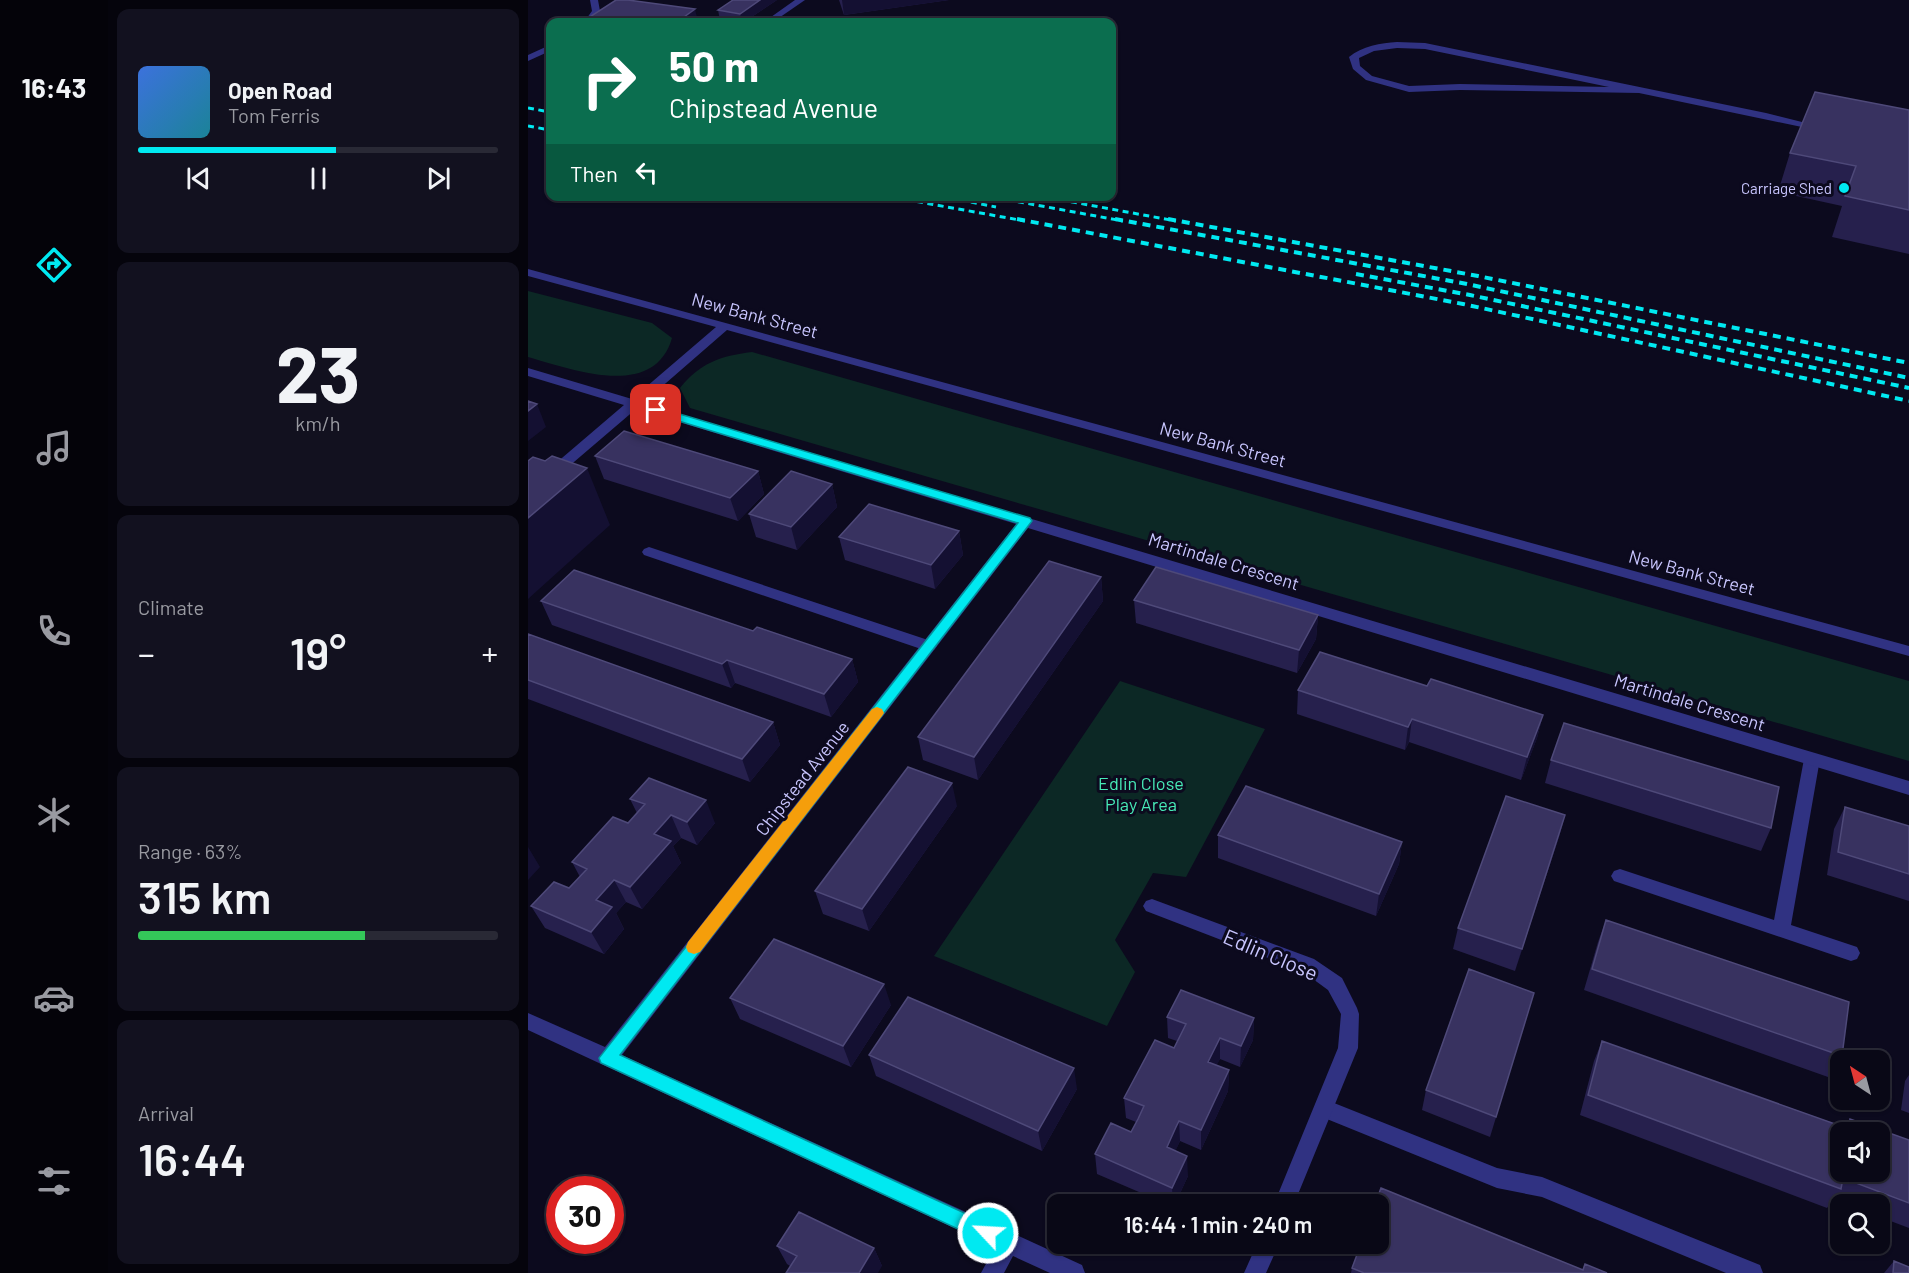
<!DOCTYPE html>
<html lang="en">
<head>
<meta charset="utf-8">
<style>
  body { margin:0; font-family:Barlow,sans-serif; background:#12111f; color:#f1f3f6; height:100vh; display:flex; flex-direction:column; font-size:22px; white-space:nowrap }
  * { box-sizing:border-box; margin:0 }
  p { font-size:20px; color:#999aa1 }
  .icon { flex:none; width:33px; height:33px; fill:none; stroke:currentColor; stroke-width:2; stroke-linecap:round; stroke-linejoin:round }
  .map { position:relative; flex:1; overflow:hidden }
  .drawer { display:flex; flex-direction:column; gap:9px; padding:9px; background:#05040c; width:420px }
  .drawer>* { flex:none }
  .hud { position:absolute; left:18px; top:18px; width:570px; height:183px; border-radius:12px; box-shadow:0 2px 4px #0004,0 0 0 2px #292935; background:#0b6e4f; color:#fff; overflow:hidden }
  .needle { width:39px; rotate:324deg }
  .buttons { position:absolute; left:1302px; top:1050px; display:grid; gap:12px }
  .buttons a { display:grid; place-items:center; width:60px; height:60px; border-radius:12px; background:#090816; box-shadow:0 2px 4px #0004,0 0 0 2px #292935; font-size:30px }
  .speed { position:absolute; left:18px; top:1176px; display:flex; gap:12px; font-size:30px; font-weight:700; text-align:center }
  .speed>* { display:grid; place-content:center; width:78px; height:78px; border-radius:50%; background:#090816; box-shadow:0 2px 4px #0004,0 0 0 2px #292935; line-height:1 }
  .speed .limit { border:9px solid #d22; background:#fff; color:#111 }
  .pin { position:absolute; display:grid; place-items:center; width:51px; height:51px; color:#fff; margin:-26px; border-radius:12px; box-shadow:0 3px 9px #0006 }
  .me { position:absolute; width:66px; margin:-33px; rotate:295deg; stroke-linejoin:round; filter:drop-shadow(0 0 4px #0008) }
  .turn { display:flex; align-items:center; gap:21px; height:126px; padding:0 24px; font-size:27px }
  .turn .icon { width:78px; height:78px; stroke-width:2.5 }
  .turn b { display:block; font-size:42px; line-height:51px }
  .then { display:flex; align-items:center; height:57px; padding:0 24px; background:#0003; gap:12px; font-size:22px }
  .big { font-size:45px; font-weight:600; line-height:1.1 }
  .drawer .card { flex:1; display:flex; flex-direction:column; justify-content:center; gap:9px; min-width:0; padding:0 21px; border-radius:12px; background:#12111f }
  .drawer .dial { align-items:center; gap:0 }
  .dial b { font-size:78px; line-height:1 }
  .song { display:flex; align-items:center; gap:18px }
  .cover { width:72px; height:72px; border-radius:9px; background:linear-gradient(135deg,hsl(220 70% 55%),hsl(190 70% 35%)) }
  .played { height:6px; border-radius:3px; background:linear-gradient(90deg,#00e9f1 55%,#292935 55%) }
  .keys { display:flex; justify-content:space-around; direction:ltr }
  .heat { display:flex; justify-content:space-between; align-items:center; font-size:33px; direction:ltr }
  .charge { height:9px; border-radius:4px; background:linear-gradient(90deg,#34c759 63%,#292935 0) }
  .trip { position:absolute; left:519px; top:1194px; width:342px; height:60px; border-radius:12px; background:#090816; box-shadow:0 2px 4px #0004,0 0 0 2px #292935; font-weight:600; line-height:60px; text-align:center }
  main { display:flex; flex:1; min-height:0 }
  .menu { display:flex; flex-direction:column; width:108px; justify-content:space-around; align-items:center; background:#040309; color:#999aa1 }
  .menu .icon { width:42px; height:42px }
  .menu .selected { color:#00e9f1 }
  .menu b { font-size:27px; color:#f1f3f6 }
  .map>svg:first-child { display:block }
  .green { fill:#0c2825 }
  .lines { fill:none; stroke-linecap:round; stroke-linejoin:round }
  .lane { fill:#303282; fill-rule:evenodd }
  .street { fill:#303282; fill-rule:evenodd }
  .rail-far1 { stroke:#00e9f1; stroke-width:3; stroke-dasharray:6 4.5; stroke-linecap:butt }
  .rail { stroke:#00e9f1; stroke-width:4; stroke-dasharray:8 6; stroke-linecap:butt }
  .wall { fill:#26204d }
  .shaded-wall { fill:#141032 }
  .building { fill:#383260; stroke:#4e4979; stroke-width:1.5; fill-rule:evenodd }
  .route { fill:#00e9f1; stroke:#00979d; stroke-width:1.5 }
  .slow { fill:#f59e0b }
  .poi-dot { fill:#00e9f1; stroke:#0c0a1e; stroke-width:2 }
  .labels { text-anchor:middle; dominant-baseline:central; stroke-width:6; stroke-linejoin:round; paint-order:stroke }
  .far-poi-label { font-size:15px; fill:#c9c6ff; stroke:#0c0a1e; text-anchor:end }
  .street-label { font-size:18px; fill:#c9c6ff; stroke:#0c0a1e }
  .park-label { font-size:18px; fill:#47eab7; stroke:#0c0a1e }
  .near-street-label { font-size:21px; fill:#c9c6ff; stroke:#0c0a1e }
</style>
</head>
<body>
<main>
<nav class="menu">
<b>16:43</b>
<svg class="icon selected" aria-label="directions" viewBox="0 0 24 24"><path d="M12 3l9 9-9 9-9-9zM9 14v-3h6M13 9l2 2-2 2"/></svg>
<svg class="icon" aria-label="music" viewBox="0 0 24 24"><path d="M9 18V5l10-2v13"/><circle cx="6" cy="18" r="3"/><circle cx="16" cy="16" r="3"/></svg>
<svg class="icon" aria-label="phone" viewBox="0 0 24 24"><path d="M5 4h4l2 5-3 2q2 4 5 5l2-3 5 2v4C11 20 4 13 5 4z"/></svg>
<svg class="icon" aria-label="climate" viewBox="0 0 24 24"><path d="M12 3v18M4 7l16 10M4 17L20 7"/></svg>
<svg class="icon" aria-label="car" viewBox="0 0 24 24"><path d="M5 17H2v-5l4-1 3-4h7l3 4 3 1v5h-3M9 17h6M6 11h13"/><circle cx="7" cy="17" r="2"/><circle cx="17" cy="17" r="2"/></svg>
<svg class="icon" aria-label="filters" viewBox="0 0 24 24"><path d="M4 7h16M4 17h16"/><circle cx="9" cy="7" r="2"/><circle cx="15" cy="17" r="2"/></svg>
</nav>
<section class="drawer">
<div class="card">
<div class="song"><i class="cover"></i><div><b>Open Road</b><p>Tom Ferris</p></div></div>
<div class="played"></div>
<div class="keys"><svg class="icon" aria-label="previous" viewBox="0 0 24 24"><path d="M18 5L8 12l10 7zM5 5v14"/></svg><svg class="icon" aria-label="pause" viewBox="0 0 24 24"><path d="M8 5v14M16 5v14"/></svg><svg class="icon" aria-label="next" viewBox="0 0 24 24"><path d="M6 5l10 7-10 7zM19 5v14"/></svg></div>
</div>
<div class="card dial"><b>23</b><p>km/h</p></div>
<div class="card"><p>Climate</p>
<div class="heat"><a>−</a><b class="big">19°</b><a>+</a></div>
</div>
<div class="card"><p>Range · 63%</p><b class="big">315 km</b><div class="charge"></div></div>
<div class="card"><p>Arrival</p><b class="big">16:44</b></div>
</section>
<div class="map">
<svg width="1381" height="1273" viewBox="0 0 1381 1273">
  <rect width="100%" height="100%" fill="#0c0a1e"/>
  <path class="green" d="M0,291L124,323L144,338C126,401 43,369 0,357Z
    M224,352L1381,681V761L162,408L152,388C172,363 192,356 224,352Z
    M592,681L737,729L658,877L625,873L587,940L607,972L579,1026L406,956Z"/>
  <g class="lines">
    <path class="lane" d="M869,42L897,43L1238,113L1298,128L1293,131L1111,93L932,90L881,92L838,80L825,69L821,57C834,46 853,43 869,42ZM869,48L897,49L1081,87L932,84L881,86L844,76L832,66L831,58L846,51Z
      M121,547L406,642L409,646L406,650H396L116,555L114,552L116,549Z
      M1284,753L1290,755L1292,759L1263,925L1329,947L1332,953L1329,959L1323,961L1086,881L1083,876L1086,871L1092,869L1246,920L1276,759L1278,755Z
      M796,1099L969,1168L1014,1177L1232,1265L1235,1273H1198L1014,1197L969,1188L789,1115L786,1108L789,1101Z"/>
    <path class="street" d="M62,0H70L72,11L64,22H56L64,11Z
      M267,0H277L245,22H236Z
      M22,45V51L0,61V55Z
      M0,269L1381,646V656L199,330L115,403L1381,781V795L500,528L94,1055L554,1265L557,1273H522L485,1256L476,1273H453L467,1247L0,1030V1013L77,1047L488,524L108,409L5,497L0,498V487L96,405L0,376V368L104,399L188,327L0,276Z
      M624,899L786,959L814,978L829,1008L831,1014L830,1048L766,1204H746L810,1048L813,1014L800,990L774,971L618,911L615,906L618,901Z
      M729,1244H751L738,1273H716Z"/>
    <path class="rail-far1" d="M0,108L22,112
      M0,126L22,130
      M358,196L497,221
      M412,196L468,207
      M459,196L595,221
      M512,196L648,221"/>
    <path class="rail" d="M489,219L935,304L1381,401
      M587,219L939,284L1381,378
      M640,219L950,276L1381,363
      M828,274L942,295L1381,388"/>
  </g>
  <path class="wall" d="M249,0L216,22H207L192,20L190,10Z
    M311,0H421L316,15Z
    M60,18L170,22H62Z
    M1381,110V254L1304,237L1314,206L1250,192L1262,153Z
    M67,456L230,471L236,494L210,521L76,479Z
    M304,484L309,507L269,550L228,537L221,514Z
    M431,531L435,555L407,589L317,560L311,537Z
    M573,577L575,601L450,780L395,760L390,737Z
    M606,600L790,615L788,639L769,673L608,623Z
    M13,601L225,631L324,659L330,682L303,717L207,683L203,688L24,625Z
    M0,634L245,722L252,745L222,782L0,699Z
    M899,686L1015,715L1009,738L993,780L881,742L877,750L769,714L770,690Z
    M1023,760L1243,828L1233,851L1017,783Z
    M102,799L187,823L169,845L153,838L145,846L153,863L114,909L98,902L88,913L96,929L76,954L17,928L3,906L41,888L52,877L44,862L100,823L109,813Z
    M429,806L341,931L295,914L287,891Z
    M1317,807L1381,826V901L1299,875L1306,829Z
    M1037,815L1031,837L987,971L925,949L930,928Z
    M690,835L874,842L871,864L848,916L690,858Z
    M1078,920L1314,1056L1300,1077L1056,990L1070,942Z
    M1006,993L962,1137L894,1110L898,1090Z
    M202,998L363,1005L323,1067L212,1019Z
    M639,1017L726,1018L725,1040L712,1067L692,1059L688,1065L701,1070L700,1091L673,1150L652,1141L647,1151L660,1176L647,1204H639L569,1174L567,1154L603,1132L608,1122L598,1118L596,1098L646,1048L649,1041L640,1038Z
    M1074,1041L1316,1127L1322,1119L1381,1140V1228L1352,1217V1204H1319L1306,1199L1299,1208L1052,1115L1066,1061Z
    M341,1055L549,1089L514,1151L348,1076Z
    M1381,1075V1113L1373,1110L1377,1081Z
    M249,1246L346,1248L354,1266H262L259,1264Z
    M1366,1261L1381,1273H1356Z
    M1057,1264L1079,1273H823L824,1268L1054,1270Z"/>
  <path class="shaded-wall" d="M232,0H249L216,22H214L212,14Z
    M314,0H421L316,15Z
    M167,9L170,22H149Z
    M9,404L18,427L0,441V411Z
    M59,468L82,525L0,599V518Z
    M230,471L236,494L210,521L202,498Z
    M304,484L309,507L269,550L263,527Z
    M431,531L435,555L407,589L403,565Z
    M573,577L575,601L450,780L446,757Z
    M790,615L788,639L769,673L771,650Z
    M324,659L330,682L303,717L296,694Z
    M199,660L207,683L203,688L194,664Z
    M1015,715L1009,738L993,780L999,757Z
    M884,719L881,742L877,750L880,727Z
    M245,722L252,745L222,782L214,759Z
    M424,783L429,806L341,931L334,909Z
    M178,800L187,823L169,845L159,822Z
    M143,815L153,838L145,846L153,863L114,909L102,887L126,834Z
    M1037,815L1031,837L987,971L994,949Z
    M874,842L871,864L848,916L851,894Z
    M0,847L12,867L0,880Z
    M86,880L98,902L88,913L96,929L76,954L63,932L68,900Z
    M356,984L363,1005L323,1067L315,1046Z
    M726,1018L725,1040L712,1067L713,1046Z
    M692,1038V1059L680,1082V1062Z
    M546,1068L549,1089L514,1151L510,1131Z
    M701,1070L700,1091L673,1150V1130Z
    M651,1121L652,1141L640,1167L639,1147Z
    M659,1156L660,1176L647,1204H645L644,1188Z
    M346,1248L354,1266L350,1273H331Z"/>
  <path class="building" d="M88,0H100L167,9L149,22H87L60,18Z
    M205,0H232L212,14L190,10Z
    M1287,92L1381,110V210L1317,196L1328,166L1262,153Z
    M0,401L9,404L0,411Z
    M96,431L230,471L202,498L67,456Z
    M24,456L59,468L0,518V461L5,457L17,461Z
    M263,471L304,484L263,527L221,514Z
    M341,504L431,531L403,565L311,537Z
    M521,561L573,577L446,757L390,737Z
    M628,567L790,615L771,650L606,600Z
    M46,570L225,631L229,627L324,659L296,694L199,660L194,664L13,601Z
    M0,634L245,722L214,759L0,680Z
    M792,652L899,686L903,679L1015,715L999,757L884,719L880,727L770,690Z
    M1036,723L1251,787L1243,828L1023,760Z
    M380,767L424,783L334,909L287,891Z
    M121,778L178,800L159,822L143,815L135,824L126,834L143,841L102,887L86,880L68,900L84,907L63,932L3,906L26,882L41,888L59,869L44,862L85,817L100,823L117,804L102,799Z
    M718,786L874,842L851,894L690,835Z
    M978,796L1037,815L994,949L930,928Z
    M1317,807L1381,826V874L1310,852Z
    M1078,920L1321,1002L1314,1056L1064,969Z
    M246,939L356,984L315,1046L202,998Z
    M941,969L1006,993L968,1117L898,1090Z
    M653,990L726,1018L713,1046L692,1038L680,1062L701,1070L673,1130L651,1121L648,1127L639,1147L659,1156L644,1188L567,1154L583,1123L603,1132L610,1119L616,1106L596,1098L627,1040L646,1048L658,1024L639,1017Z
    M380,997L546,1068L510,1131L341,1055Z
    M1074,1041L1321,1129L1322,1119L1381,1140V1203L1315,1178L1313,1189L1060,1095ZM1312,1132H1352V1172H1312Z
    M853,1188L1055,1270L1057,1264L1079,1273H836L824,1268L833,1244H850V1204H847Z
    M271,1212L346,1248L331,1273H258L269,1256L249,1246Z
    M1366,1261L1381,1267V1273H1365Z"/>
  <path class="route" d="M128,407L502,518L504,521L92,1055L467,1227L469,1233L467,1240L460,1243L73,1063L71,1058L490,523L124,413V408Z"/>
  <path class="slow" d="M349,707L354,709L356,713L354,716L172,952L166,954L160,952L158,947L160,942L344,709Z"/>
  <circle class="poi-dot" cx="1316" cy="188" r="6"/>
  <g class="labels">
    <g class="far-poi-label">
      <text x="1304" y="188">Carriage Shed</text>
    </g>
    <g class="street-label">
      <text transform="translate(227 315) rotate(15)">New Bank Street</text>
      <text transform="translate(695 444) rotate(15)">New Bank Street</text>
      <text transform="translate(696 561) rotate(17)">Martindale Crescent</text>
      <text transform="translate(1164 572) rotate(15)">New Bank Street</text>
      <text transform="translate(1162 702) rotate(17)">Martindale Crescent</text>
      <text transform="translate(274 778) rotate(-52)">Chipstead Avenue</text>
    </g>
    <g class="park-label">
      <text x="613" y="783">Edlin Close<tspan x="613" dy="21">Play Area</tspan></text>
    </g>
    <g class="near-street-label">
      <text transform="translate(743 954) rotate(23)">Edlin Close</text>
    </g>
  </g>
</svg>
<div class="buttons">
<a><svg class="needle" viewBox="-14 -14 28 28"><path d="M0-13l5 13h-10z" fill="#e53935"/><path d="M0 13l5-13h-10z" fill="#999aa1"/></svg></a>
<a><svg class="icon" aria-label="sound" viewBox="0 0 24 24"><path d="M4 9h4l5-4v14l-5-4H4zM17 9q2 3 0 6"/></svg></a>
<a><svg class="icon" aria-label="search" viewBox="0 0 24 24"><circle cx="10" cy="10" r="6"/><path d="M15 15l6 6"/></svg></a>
</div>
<div class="speed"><div class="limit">30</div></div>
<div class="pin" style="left:128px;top:410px;background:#d93025"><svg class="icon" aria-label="arrive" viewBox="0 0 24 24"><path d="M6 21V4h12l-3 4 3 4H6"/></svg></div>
<svg class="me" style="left:460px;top:1233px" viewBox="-20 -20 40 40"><circle r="17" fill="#00e9f1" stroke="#fff" stroke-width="3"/><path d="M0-11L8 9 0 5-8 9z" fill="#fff"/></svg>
<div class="trip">16:44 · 1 min · 240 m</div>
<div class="hud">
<div class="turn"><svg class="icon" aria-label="right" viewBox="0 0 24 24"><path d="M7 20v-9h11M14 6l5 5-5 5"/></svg><div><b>50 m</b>Chipstead Avenue</div></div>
<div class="then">Then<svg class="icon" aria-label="left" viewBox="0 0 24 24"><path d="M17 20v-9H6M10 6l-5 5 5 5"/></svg></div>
</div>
</div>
</main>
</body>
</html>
